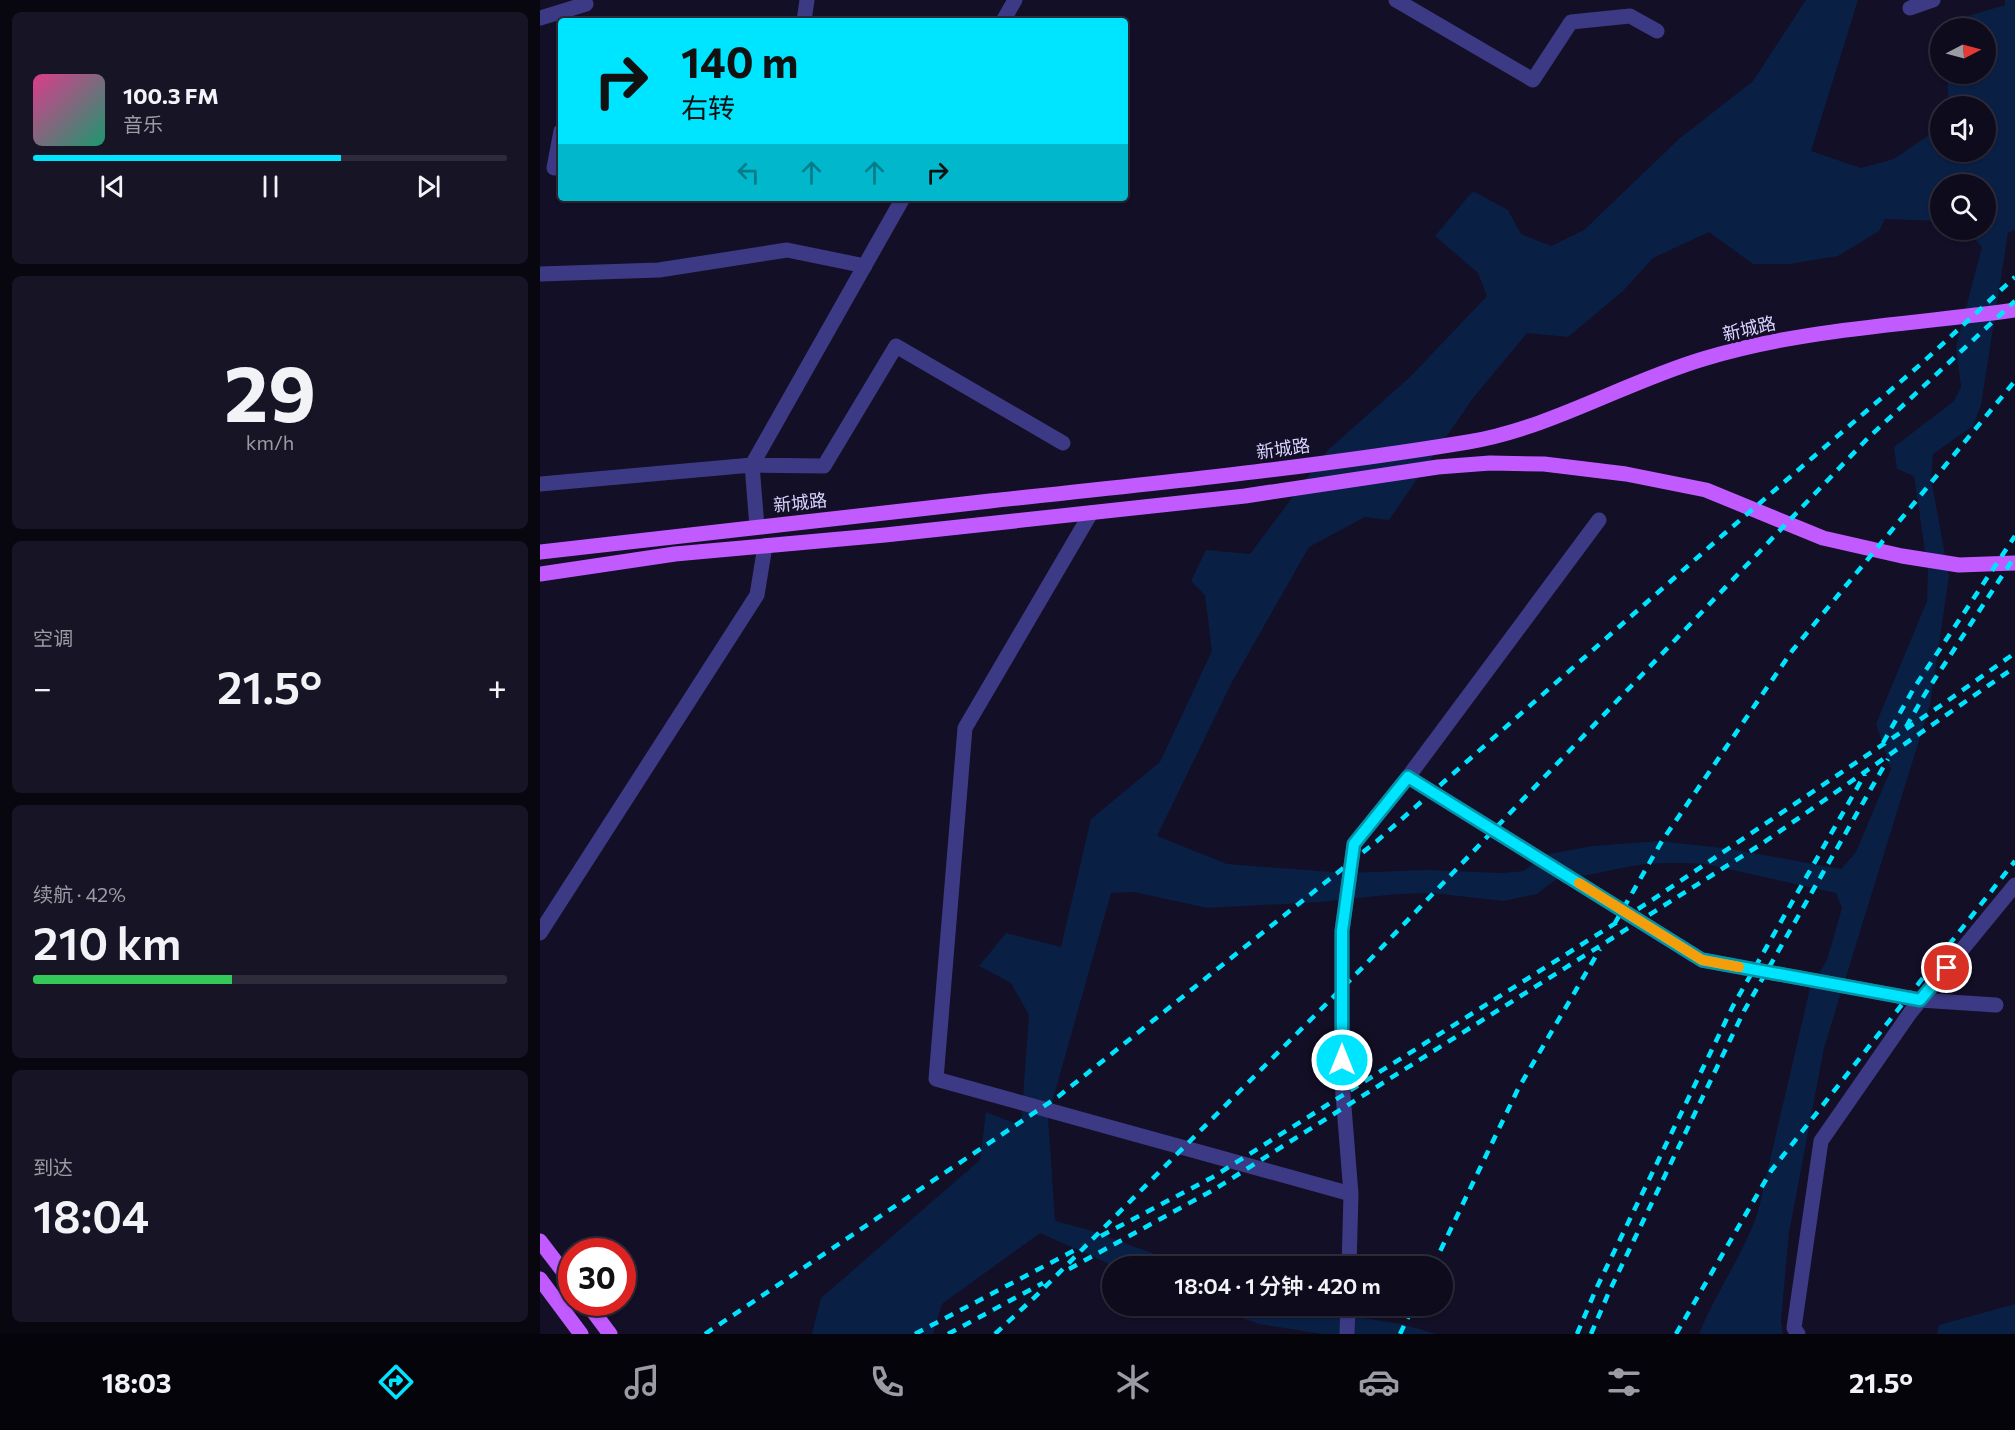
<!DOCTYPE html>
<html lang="zh">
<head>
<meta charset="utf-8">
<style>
  body { margin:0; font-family:Commissioner,"Noto Sans SC",sans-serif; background:#171425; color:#f1f3f6; height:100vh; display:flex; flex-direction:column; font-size:22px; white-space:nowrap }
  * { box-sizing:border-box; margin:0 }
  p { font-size:20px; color:#9b9ba3 }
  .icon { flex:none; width:33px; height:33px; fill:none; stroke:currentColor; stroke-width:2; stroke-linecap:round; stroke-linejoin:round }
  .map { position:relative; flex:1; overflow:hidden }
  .details { display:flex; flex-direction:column; gap:12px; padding:12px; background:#08060f; width:540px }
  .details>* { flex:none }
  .guide { position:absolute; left:18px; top:18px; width:570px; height:183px; border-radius:6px; box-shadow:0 2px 4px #0004,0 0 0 2px #2e2b3b; background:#00e5ff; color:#111; overflow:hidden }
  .needle { width:39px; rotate:84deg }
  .buttons { position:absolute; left:1390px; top:18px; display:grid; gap:12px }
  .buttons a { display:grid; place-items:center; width:66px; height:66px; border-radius:50%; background:#0e0b1c; box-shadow:0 2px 4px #0004,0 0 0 2px #2e2b3b; font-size:30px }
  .speed { position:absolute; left:18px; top:1238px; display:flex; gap:12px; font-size:30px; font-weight:700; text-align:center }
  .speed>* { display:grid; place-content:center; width:78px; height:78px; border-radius:50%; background:#0e0b1c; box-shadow:0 2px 4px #0004,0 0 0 2px #2e2b3b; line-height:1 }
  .speed .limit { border:9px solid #d22; background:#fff; color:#111 }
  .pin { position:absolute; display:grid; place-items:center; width:51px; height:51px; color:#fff; margin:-26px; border:3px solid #fff; border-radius:50%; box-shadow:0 2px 6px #0007 }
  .me { position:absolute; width:66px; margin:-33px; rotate:0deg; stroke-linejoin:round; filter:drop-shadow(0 0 4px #0008) }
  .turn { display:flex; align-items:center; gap:21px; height:126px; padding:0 24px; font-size:27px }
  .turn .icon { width:78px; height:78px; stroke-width:2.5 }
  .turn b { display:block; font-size:42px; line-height:51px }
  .lanes { display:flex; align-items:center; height:57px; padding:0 24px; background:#0003; justify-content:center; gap:30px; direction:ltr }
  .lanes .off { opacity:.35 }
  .big { font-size:45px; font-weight:600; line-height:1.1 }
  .details .tile { flex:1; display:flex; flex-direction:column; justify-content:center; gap:9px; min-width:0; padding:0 21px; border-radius:9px; background:#171425 }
  .details .dial { align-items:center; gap:0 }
  .dial b { font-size:78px; line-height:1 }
  .song { display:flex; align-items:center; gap:18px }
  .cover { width:72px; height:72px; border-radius:9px; background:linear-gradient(135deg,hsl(330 70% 55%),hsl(160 70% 35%)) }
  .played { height:6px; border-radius:3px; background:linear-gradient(90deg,#00e5ff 65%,#2e2b3b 65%) }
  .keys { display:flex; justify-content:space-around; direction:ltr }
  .heat { display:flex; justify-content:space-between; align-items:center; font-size:33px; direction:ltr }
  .charge { height:9px; border-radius:4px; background:linear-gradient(90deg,#34c759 42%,#2e2b3b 0) }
  .trip { position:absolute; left:562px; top:1256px; width:351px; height:60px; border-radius:30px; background:#0e0b1c; box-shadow:0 2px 4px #0004,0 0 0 2px #2e2b3b; font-weight:600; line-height:60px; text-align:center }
  .tabs { display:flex; height:96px; justify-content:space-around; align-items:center; background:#06040b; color:#9b9ba3 }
  .tabs .icon { width:42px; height:42px }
  .tabs .selected { color:#00e5ff }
  .tabs b { font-size:27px; color:#f1f3f6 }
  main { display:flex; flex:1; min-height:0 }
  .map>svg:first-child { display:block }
  .water { fill:#0a1f44; fill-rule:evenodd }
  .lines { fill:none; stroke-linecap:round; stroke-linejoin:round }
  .minor { stroke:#3d3a85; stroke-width:15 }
  .major { stroke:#c25bff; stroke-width:15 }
  .rail { stroke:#00e5ff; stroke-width:4.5; stroke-dasharray:9 8; stroke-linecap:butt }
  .route-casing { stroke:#0095a6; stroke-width:15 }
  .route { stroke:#00e5ff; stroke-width:10 }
  .slow { stroke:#f59e0b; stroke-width:10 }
  .labels { text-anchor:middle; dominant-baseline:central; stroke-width:6; stroke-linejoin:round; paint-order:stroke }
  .street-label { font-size:18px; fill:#d9d4ff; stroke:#130f26 }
</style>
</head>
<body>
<main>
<section class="details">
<div class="tile">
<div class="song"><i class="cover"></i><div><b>100.3 FM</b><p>音乐</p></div></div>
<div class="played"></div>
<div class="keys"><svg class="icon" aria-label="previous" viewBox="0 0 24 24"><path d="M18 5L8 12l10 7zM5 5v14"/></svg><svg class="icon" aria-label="pause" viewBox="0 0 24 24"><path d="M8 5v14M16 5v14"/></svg><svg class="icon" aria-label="next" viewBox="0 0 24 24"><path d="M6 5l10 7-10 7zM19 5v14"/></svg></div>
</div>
<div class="tile dial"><b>29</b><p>km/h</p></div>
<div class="tile"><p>空调</p>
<div class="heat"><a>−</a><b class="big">21.5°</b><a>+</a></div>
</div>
<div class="tile"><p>续航 · 42%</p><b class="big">210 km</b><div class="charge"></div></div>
<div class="tile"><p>到达</p><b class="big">18:04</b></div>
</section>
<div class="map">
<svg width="1475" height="1334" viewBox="0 0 1475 1334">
  <rect width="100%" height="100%" fill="#130f26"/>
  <path class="water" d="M1266,0H1318L1271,151L1321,168L1354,159L1401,127V152H1446V106H1409L1407,74H1446V28H1406L1405,23L1465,5V0H1475V230L1468,233L1441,405L1433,426L1393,454L1391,479L1409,576L1390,705L1284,1048L1249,1233L1241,1320L1243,1334H1159C1176,1292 1203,1255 1218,1212L1270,988L1287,960L1302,908L1296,893L1165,864C1142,863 1116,862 1093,866C1068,870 1045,878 1019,877L997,894L964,901L891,893L857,894L780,902L667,908L594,892L571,893L508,1117L515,1221L546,1229L648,1266H574L500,1233L402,1304L393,1334H272L281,1298L440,1160L446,1112L481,1126L489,1015L471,983L439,966L466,933L521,947L551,819L620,762L672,651L665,595L651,581L666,550L710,554L788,450L870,377L947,296L938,273L895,236L933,191L968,210L981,234L1011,246L1044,230L1139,139L1213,81ZM1401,184H1446V230H1426L1442,247L1416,346L1421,387L1414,401L1354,447L1357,469L1374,476L1388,571L1387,601L1336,724L1351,769L1316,852L1301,869L1191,849L1120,841L1052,846L1004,855L984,871L962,873L887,870L806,873L687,864L617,836L691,684L769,547L825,517L849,520L933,398L987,333L1028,337L1083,291L1113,258L1169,232L1213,264H1249L1298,256L1339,231L1345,219L1401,221Z
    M1475,1304V1334H1397L1399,1325Z
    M666,1305H784L817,1317L861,1324L897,1334H782L719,1324Z"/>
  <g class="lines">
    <path class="minor" d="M856,0L993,80L1031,22L1090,16L1117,31
      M1370,8L1393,0
      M0,18L46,4
      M264,21L267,0
      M463,21L475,0
      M14,168L21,131
      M0,274L119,270L247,250L325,266
      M0,484L212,465L284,466L356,346L523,443
      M551,513L425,728L396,1079L811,1194L809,1266
      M1059,520L868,777L1162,960L1380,1000L1456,1005
      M217,527L212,465L363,198
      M0,933L217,595L225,546
      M811,1194L802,1082V931L814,844L868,777
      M807,1334L808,1305
      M1258,1334L1254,1328L1281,1141L1370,1013L1475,885"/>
    <path class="major" d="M0,552C150,534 300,517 450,501C609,484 770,468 928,442C1011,428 1083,383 1163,359C1264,328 1371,325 1475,310
      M0,574L135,554L345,535L705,496L898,467L950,463L1004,464L1086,474L1166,490L1283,538L1362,556L1419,565L1475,563
      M0,1241L32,1283
      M0,1279L41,1334
      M46,1302L70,1334"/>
    <path class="rail" d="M1366,727L1385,694L1475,556
      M1343,743L1374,688L1475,536
      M1075,923L1122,841L1252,651L1475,381
      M561,1236L673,1177L1109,902L1403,704L1475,653
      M893,1266L978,1089L1060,949
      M529,1269L675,1189L1223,843L1475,667
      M165,1334L519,1096L837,841L1184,534L1381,364L1475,277
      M375,1334L537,1249
      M408,1334L503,1283
      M455,1334L497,1295L823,967L1328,438L1475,301
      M860,1334L874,1305
      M1037,1334L1057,1287L1193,1006L1325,774
      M1051,1334L1069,1292L1204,1011L1348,759
      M1136,1334L1231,1171L1475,861"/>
  </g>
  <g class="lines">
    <defs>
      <path id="route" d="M802,1060V931L814,844L868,777L1162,960L1380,1000L1407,968"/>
    </defs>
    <use href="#route" class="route-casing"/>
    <use href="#route" class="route"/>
    <path class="slow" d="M1039,883L1162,960L1199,967"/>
  </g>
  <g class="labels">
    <g class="street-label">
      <text transform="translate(1209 328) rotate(-13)">新城路</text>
      <text transform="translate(743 448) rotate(-8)">新城路</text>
      <text transform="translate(260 502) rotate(-6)">新城路</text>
    </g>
  </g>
</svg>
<div class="buttons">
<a><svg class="needle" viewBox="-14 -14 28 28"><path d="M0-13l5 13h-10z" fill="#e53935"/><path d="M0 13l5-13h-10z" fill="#9b9ba3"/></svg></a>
<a><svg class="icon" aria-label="sound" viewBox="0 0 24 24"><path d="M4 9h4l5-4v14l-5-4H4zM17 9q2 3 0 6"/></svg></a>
<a><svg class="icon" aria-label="search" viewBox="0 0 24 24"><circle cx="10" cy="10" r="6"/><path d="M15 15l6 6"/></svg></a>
</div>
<div class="speed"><div class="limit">30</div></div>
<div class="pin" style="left:1407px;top:968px;background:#d93025"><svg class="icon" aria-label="arrive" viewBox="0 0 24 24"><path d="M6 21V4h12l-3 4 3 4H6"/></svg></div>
<svg class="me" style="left:802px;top:1060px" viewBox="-20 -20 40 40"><circle r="17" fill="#00e5ff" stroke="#fff" stroke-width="3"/><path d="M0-11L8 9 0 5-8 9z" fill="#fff"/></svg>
<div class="trip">18:04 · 1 分钟 · 420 m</div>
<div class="guide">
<div class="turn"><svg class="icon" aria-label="right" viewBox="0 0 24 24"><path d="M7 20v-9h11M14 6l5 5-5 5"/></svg><div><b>140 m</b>右转</div></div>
<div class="lanes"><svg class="icon off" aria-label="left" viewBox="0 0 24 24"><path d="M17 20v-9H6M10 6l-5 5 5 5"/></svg><svg class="icon off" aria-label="ahead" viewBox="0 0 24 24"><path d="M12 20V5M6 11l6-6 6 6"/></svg><svg class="icon off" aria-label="ahead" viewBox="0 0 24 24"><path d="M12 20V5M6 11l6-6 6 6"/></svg><svg class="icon" aria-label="right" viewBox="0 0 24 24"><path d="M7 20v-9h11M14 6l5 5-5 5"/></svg></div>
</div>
</div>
</main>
<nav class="tabs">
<b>18:03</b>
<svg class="icon selected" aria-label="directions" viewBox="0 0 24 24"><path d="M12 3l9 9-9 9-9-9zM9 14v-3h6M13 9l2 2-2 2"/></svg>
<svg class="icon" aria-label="music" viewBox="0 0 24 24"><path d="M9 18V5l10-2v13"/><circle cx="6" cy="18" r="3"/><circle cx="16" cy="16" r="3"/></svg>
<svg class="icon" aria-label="phone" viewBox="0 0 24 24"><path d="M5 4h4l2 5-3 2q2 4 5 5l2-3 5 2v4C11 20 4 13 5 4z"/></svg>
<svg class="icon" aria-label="climate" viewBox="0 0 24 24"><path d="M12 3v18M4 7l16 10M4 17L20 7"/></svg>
<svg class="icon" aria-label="car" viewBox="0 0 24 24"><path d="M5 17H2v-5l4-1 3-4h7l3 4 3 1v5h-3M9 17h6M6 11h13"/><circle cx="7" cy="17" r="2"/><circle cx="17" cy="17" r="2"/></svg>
<svg class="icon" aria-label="filters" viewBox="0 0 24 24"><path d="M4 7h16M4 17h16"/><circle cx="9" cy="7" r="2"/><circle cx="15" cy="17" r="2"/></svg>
<b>21.5°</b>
</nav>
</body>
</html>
